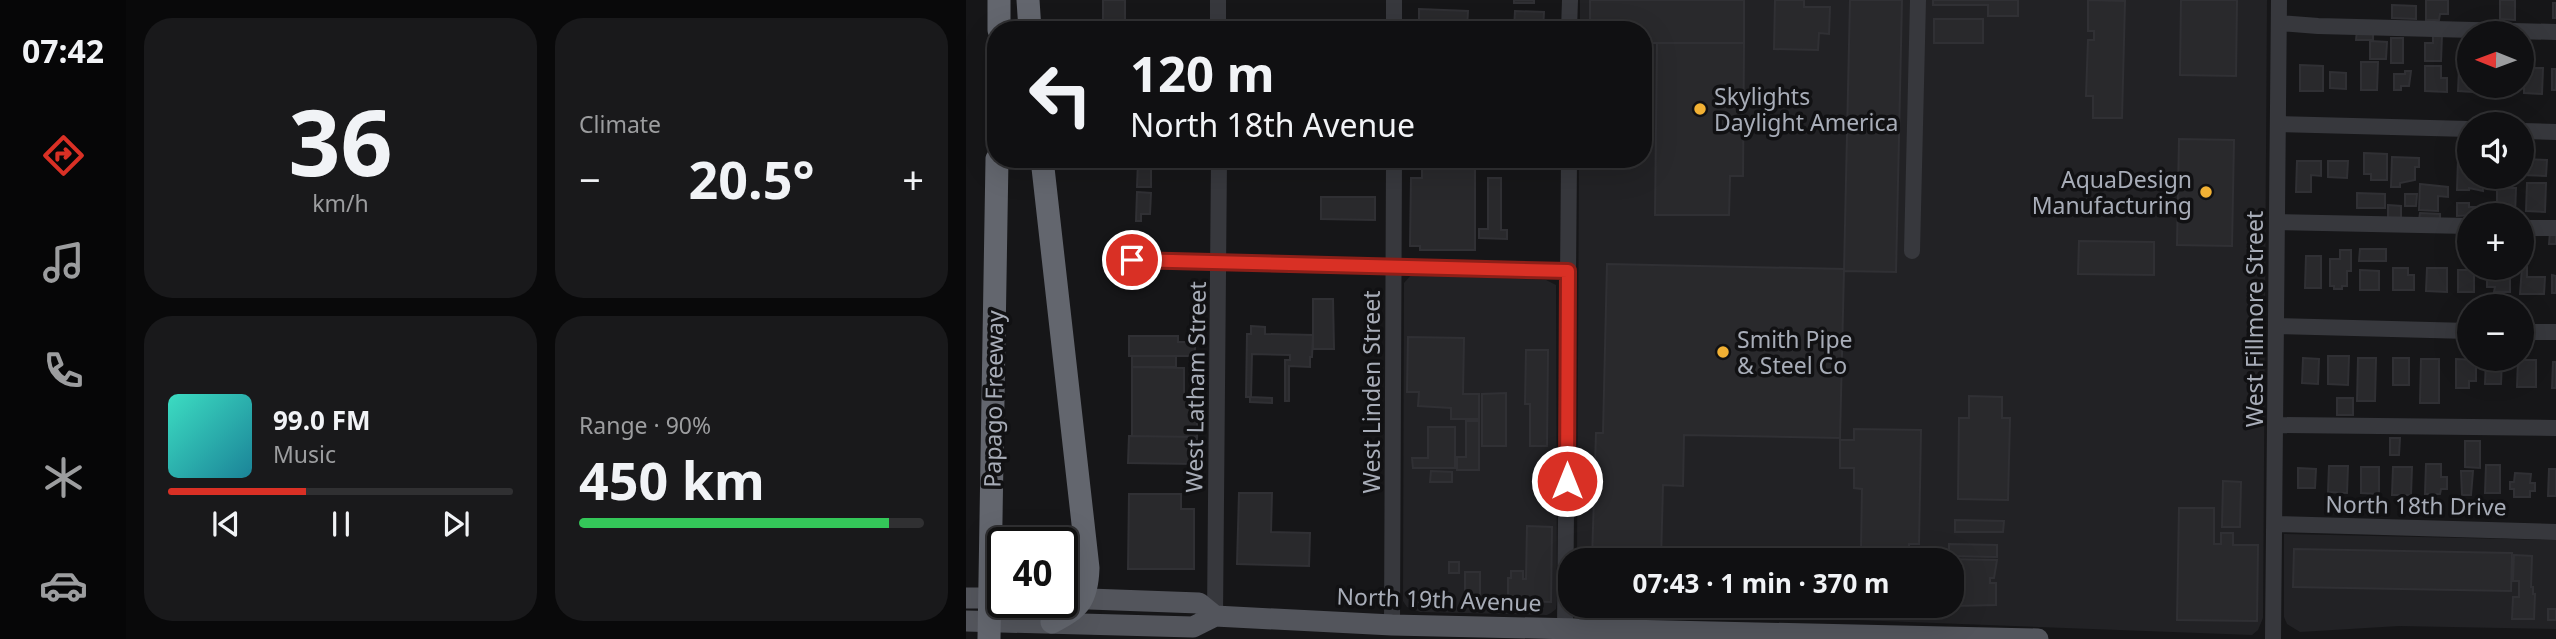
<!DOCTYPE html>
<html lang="en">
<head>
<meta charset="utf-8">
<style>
  body { margin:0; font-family:"Noto Sans",sans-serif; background:#19191b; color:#f1f3f6; height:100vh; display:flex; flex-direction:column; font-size:26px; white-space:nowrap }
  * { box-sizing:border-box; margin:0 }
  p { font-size:23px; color:#9c9d9f }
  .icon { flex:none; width:38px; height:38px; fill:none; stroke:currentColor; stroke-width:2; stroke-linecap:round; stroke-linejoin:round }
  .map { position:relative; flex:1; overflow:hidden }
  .sheet { display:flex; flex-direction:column; gap:18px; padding:18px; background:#09090a; width:840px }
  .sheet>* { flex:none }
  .top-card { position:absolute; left:21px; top:21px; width:665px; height:147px; border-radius:28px; box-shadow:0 7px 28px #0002,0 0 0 2px #303032; background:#101012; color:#f1f3f6; overflow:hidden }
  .needle { width:46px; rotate:271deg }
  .buttons { position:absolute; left:1491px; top:21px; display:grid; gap:14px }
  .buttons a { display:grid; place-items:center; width:77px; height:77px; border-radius:50%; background:#101012; box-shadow:0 7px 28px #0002,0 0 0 2px #303032; font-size:35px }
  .speed { position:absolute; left:21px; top:527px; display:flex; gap:14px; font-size:35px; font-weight:700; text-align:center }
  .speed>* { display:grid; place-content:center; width:91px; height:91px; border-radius:50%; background:#101012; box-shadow:0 7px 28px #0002,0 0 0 2px #303032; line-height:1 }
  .speed .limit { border:4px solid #111; border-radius:10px; background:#fff; color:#111 }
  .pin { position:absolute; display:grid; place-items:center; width:60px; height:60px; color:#fff; margin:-30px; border:4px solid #fff; border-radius:50%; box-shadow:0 2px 7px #0007 }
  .me { position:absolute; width:77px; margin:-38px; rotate:0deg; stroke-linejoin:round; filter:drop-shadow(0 0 5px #0008) }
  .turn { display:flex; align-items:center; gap:24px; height:147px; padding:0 28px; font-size:32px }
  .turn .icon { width:91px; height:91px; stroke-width:2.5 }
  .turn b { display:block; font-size:49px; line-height:60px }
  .big { font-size:52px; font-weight:700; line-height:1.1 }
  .sheet .card { flex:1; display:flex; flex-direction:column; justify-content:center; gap:10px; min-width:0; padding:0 24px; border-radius:28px; background:#19191b }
  .sheet .dial { align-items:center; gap:0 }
  .dial b { font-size:91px; line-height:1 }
  .song { display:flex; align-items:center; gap:21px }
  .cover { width:84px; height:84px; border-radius:10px; background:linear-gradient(135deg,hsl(170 70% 55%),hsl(190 70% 35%)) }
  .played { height:7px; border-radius:4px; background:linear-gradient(90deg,#d93025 40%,#303032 40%) }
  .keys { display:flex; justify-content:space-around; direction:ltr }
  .heat { display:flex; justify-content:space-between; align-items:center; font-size:38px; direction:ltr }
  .charge { height:10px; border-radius:5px; background:linear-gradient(90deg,#34c759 90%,#303032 0) }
  .sheet .tiles { flex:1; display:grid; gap:18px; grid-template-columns:repeat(2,1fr) }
  .trip { position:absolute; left:592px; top:548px; width:406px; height:70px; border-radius:28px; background:#101012; box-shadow:0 7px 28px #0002,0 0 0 2px #303032; font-weight:700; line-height:70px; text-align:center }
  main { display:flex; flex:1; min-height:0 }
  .dock { display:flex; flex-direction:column; width:126px; justify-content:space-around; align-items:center; background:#060607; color:#9c9d9f }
  .dock .icon { width:49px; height:49px }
  .dock .on { color:#d93025 }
  .dock b { font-size:32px; color:#f1f3f6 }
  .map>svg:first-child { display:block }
  .built { fill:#222225 }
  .building { fill:#29292c; stroke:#303034; stroke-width:2 }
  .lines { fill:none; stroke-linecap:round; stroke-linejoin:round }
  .minor { stroke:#37383d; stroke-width:16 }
  .major { stroke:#53555c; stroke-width:21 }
  .highway { stroke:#63666e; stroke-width:23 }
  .route-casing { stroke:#8d1f18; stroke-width:18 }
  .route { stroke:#d93025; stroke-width:12 }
  .poi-dot { fill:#f2b134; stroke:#111113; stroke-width:2.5 }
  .labels { text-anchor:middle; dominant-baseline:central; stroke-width:7; stroke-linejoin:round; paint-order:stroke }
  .poi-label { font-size:23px; fill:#a8adb8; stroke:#111113; text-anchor:start }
  .street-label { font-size:23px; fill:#a8adb8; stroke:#111113 }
</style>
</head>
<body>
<main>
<nav class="dock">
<b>07:42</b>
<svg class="icon on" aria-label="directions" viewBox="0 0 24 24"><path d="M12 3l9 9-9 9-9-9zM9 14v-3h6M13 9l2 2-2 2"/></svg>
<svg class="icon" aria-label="music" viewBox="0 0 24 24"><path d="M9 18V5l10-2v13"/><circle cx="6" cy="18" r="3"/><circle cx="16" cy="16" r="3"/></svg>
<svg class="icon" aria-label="phone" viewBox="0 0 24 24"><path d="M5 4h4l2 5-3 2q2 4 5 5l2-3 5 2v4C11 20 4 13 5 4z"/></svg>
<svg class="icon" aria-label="climate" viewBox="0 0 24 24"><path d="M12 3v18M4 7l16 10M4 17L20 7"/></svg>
<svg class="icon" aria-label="car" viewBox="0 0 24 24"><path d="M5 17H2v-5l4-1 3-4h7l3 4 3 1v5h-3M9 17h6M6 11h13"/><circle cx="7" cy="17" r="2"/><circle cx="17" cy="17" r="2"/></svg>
</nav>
<section class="sheet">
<div class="tiles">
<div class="card dial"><b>36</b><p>km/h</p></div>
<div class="card"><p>Climate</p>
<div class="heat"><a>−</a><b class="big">20.5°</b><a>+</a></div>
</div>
<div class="card">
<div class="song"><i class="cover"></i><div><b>99.0 FM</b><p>Music</p></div></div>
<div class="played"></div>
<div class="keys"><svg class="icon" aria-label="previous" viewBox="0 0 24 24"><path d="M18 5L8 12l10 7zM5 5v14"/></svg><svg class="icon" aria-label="pause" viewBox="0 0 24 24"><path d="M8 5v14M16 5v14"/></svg><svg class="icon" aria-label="next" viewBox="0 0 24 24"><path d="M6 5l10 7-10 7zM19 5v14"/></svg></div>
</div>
<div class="card"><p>Range · 90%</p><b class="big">450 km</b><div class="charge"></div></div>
</div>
</section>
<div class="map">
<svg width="1590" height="639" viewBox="0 0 1590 639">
  <rect width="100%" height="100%" fill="#161618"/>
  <path class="built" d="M614,0H1301L1297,618L1292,630L1286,635L889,620L625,617L614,610L611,606H985V560H611L613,159H677V30H614Z
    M445,275L580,280L590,285L591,600L590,609L585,613L581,615L454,612L441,607L437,601L438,283Z
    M1318,534L1590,540V629L1433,626L1334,632L1321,624L1318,617Z"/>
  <path class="building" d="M137,0H159V22H137Z
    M548,0H568V3H548Z
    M624,0H778V43H677V30H624Z
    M809,0H838V7H864L863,34L853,33L852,50L808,49Z
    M884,0H936L930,272L878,271Z
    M967,0H1052V16H1022V5H967Z
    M1122,0L1159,1L1156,118H1127V96H1120L1122,40H1128V31H1122Z
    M1215,0H1271L1270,76L1214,75Z
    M1460,0H1482V14H1474L1473,20H1460Z
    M1534,0H1549V20L1534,19Z
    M1587,3H1590V18H1587Z
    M1426,5L1450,6V19L1426,18Z
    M453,9L502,11L501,28L453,27Z
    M549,11L578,12L577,30H548Z
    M968,19H1017V43H968Z
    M1391,30L1407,31V40H1390Z
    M1467,35H1476L1475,61H1459V43H1467Z
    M1425,38H1437V63H1425Z
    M1404,41L1421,42L1420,59H1404Z
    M691,43H778L777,176H764L763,215H689Z
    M1395,62H1412L1411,90H1395Z
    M1334,65L1357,66V91H1334Z
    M1459,66H1475V78H1481V92L1459,91Z
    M1558,68H1577L1576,94L1558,93Z
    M1493,69H1503V86H1507V92L1492,91Z
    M1586,69H1590V90H1586Z
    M1439,71H1445L1443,86H1435V90H1428V74H1439Z
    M1364,72L1380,73V89L1364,88Z
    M1526,86H1543V93H1526Z
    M1213,139L1268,140L1266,246L1211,245Z
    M1398,153L1421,154V180H1405V174H1398Z
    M1426,157L1453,158V167H1449V180L1434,183V187H1425Z
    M383,159H408V161H383Z
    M1492,159H1503V177H1516L1517,191L1503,188V190H1491Z
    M1556,159L1581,160L1580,176L1556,175Z
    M172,161H185V187H171Z
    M1331,161H1355V176L1345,175V192H1330Z
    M1362,161H1382L1381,178L1362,177Z
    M456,164H509V250H454V246H444L445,178H456Z
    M1520,177H1540V186H1523V177Z
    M522,178H535V230H541V239L513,238V229H522Z
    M1561,183H1580L1579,212L1560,211Z
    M1454,184L1482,187V197L1472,196V211L1453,210Z
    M1531,188H1550L1549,215H1531Z
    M171,192L185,193L184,214H175V221H170Z
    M1391,193L1419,194V208H1391Z
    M1439,194H1451L1450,206H1439Z
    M355,197H409V220L355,219Z
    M1491,203H1503V207H1509L1508,215L1491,216Z
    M1422,205L1435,206V218H1422Z
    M1454,213L1474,214V220H1453Z
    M1584,232H1590V244H1583Z
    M1113,241L1188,242V275L1112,274Z
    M1556,245H1565V258H1556Z
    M1394,249H1420V261H1393Z
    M1374,250H1385V271H1381V286H1376V289H1368V286H1364V259H1374Z
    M1340,256H1355V288H1339Z
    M641,264L878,269L874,438L718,435L717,486L697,485L695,560H626L630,433H637Z
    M1556,267H1561V277H1579L1578,294H1554Z
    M1427,268H1442V275H1448V290H1427Z
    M1461,268H1481V292L1460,291Z
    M1394,270L1413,271V290H1394Z
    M1492,270H1508V292H1492Z
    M1530,271H1544V292H1528L1529,287H1521V279H1529Z
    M1586,275L1590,276V293H1586Z
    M347,299H367L368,349H347Z
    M285,326L299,327V334L347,335L346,357H344V367L323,366V401H319V360H324V355L286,354L285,397L306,398V403L284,402V397H280L281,334H285Z
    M163,336H212V342H229V356H163Z
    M442,337L498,338L497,394H513V419H485V408L452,406L453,392H441Z
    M560,350H582L581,446H564V404H559Z
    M166,356H210V367H166Z
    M1362,356H1383L1382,385L1362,384Z
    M1337,358L1353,359L1352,384L1336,383Z
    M1392,358H1410L1409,401H1391Z
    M1427,358H1443V385H1427Z
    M1455,359H1473V403H1454Z
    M1490,359L1510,360V381H1503V388H1490Z
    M1520,360H1536L1535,384H1519Z
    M1552,360H1570V387H1551Z
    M1587,362H1590V388H1586Z
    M166,367L218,368V394H231V437L166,436Z
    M540,393V446H516V394Z
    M1003,396L1036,397V418H1044L1042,500L992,499L993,418H1003Z
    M1371,398H1387V415H1371Z
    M500,421H513V470H491V457H500Z
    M462,427H489V468H447L446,458H462Z
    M888,429L955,430L953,544H943V551L895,550L896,489L888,488V468H874V440H888Z
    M163,436L231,437L230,464L162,463Z
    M1424,438H1434L1433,455H1424Z
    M1499,441H1514V468L1499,467Z
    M1460,464H1475V477H1481V489H1475L1474,494H1459Z
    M1520,465H1534V493H1519Z
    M1363,466H1382L1381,493L1362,492Z
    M1395,467H1413V494L1395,493Z
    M1427,467H1446L1445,495H1426Z
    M1332,468L1350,469L1349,488H1332Z
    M1583,469H1590V496H1582Z
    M465,471L486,472V482H464Z
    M1495,471H1507L1505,495H1496Z
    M1549,473L1565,474L1564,483H1569V491H1564V497H1548V489H1544V482H1548Z
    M1257,481L1275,482L1274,527H1256Z
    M273,493H306L305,532L344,533L343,566L271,564Z
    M163,494H215V509H228V569H162Z
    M1213,508H1248V544H1255V533H1267V545H1292L1291,621L1211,620Z
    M989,520L1038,521L1037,532H989Z
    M561,526L586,527L585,602L542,601V578H545V571H557V579H560Z
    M983,544L1031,545V557L983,556Z
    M1328,549L1546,553L1545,591L1327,587Z
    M942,552H952V560H941Z
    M1548,555L1566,556L1565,587H1567V594H1569L1568,619H1546L1547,597H1553V581H1547Z
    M976,559L1031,560L1028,578H1024V583H1030V605L988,606V604H985V560Z
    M483,562H493V573H483Z
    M499,572H514V599L499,598Z
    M1582,609H1590V620H1582Z"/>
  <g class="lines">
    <path class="minor" d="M252,0V30
      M428,0V30
      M1313,23L1352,26L1590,32
      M603,30L604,0
      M1312,124L1503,129
      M1556,131L1590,132
      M1312,222L1503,226
      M1556,228H1590
      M946,251L952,0
      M166,260L602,271
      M1312,326L1503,331
      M1556,332H1590
      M1310,425L1590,428
      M1309,524L1590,532
      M249,616L253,159
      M426,625L428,159
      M599,629L603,159
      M1307,639L1313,0"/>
    <path class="major" d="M0,598H37
      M96,598L233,603L249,616
      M0,621L227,627L249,616L426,625L1072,639"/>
    <path class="highway" d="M62,0L64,30
      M33,30V0
      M76,159L122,568C121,600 113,608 86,622
      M23,639L31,159"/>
  </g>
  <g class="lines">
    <defs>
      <path id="route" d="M166,260L602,271L601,481"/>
    </defs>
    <use href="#route" class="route-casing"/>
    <use href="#route" class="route"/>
  </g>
  <g class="poi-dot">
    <circle cx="734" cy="109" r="7"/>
    <circle cx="1240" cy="192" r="7"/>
    <circle cx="757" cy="352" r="7"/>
  </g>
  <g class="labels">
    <g class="poi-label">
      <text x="748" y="96">Skylights<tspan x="748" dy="26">Daylight America</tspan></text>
      <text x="1226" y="179" text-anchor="end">AquaDesign<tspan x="1226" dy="26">Manufacturing</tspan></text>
      <text x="771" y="339">Smith Pipe<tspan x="771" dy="26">&amp; Steel Co</tspan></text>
    </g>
    <g class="street-label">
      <text transform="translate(1288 319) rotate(-90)">West Fillmore Street</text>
      <text transform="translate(229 387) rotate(-89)">West Latham Street</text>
      <text transform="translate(405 392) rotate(-90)">West Linden Street</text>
      <text transform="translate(27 399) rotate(-89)">Papago Freeway</text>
      <text transform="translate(1450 505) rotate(1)">North 18th Drive</text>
      <text transform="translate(473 599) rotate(2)">North 19th Avenue</text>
    </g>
  </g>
</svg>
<div class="buttons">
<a><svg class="needle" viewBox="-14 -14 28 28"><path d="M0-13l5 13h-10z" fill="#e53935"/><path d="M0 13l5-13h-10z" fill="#9c9d9f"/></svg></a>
<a><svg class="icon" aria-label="sound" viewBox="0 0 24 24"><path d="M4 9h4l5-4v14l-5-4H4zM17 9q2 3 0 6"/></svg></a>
<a>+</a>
<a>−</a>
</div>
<div class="speed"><div class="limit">40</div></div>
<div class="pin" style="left:166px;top:260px;background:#d93025"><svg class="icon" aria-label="arrive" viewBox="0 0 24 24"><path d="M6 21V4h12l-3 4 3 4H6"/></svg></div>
<svg class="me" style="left:601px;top:481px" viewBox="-20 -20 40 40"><circle r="17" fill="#d93025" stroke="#fff" stroke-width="3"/><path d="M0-11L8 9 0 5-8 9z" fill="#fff"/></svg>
<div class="trip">07:43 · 1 min · 370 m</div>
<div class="top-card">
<div class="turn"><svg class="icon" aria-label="left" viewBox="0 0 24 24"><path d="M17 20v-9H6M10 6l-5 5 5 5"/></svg><div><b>120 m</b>North 18th Avenue</div></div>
</div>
</div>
</main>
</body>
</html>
